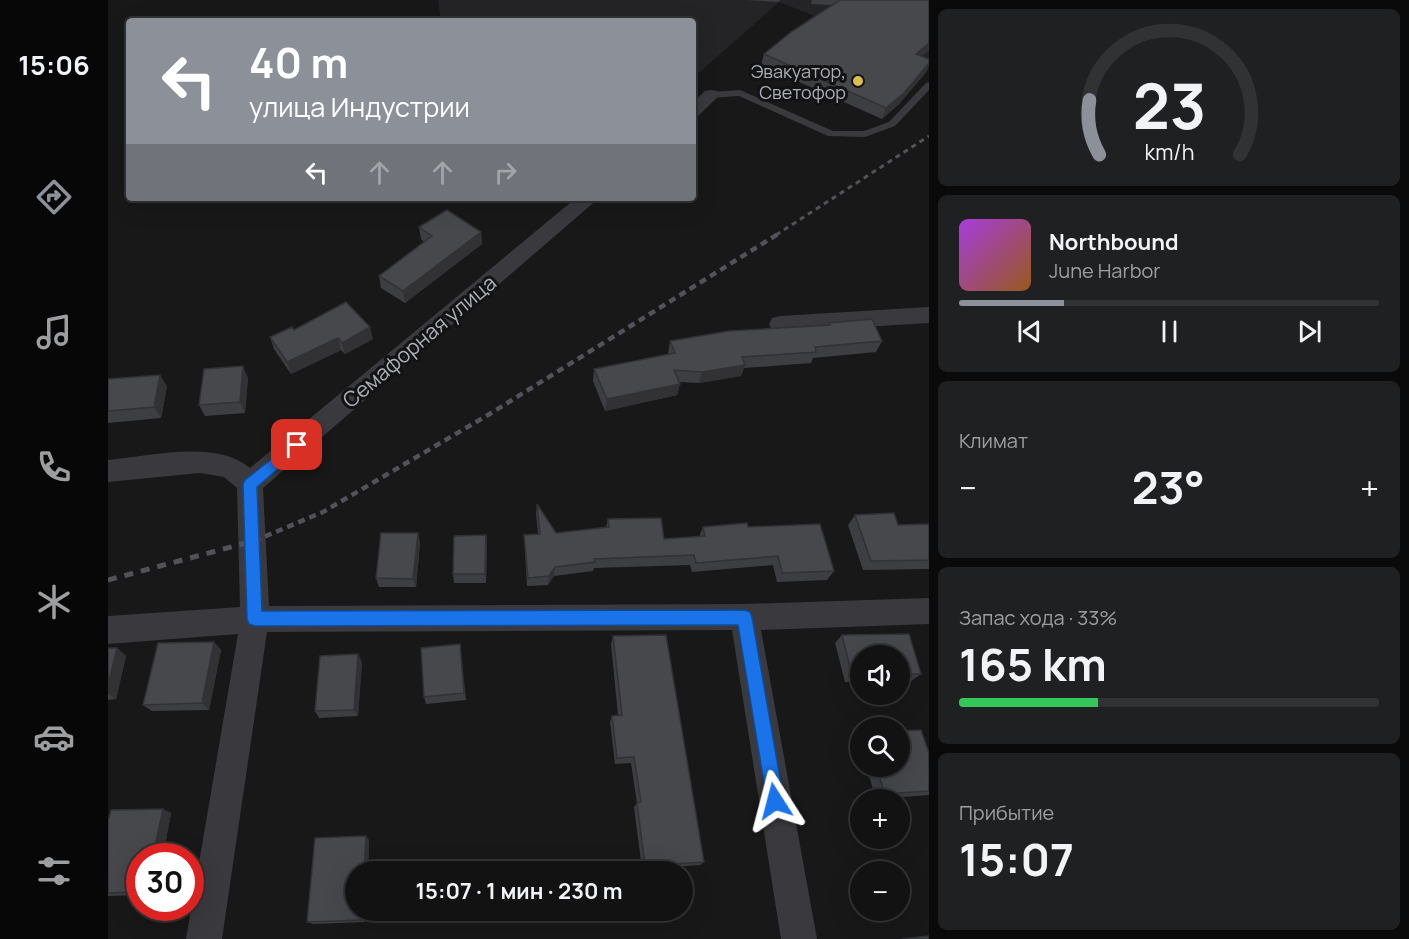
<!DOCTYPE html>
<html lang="ru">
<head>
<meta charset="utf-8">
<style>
  body { margin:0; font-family:Manrope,sans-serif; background:#1f2021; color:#f1f3f6; height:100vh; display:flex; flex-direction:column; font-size:22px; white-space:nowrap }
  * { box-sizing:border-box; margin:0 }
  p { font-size:20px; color:#9c9ea0 }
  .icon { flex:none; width:33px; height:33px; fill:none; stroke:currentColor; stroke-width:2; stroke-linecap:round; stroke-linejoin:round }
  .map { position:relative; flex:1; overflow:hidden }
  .panel { display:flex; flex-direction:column; gap:9px; padding:9px; background:#0a0a0a; width:480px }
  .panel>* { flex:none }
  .banner { position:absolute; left:18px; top:18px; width:570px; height:183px; border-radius:6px; box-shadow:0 6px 24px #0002,0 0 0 2px #313233; background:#8c9099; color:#fff; overflow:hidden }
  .controls { position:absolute; left:742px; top:645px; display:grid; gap:12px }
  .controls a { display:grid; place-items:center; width:60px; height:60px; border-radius:50%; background:#121213; box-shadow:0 6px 24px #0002,0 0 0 2px #313233; font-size:30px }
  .speed { position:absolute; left:18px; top:843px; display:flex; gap:12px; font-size:30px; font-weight:700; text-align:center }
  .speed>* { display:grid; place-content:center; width:78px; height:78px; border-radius:50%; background:#121213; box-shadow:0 6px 24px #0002,0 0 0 2px #313233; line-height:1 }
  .speed .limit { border:9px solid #d22; background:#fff; color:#111 }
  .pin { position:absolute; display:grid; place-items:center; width:51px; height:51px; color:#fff; margin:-26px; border-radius:12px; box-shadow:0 3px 9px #0006 }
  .me { position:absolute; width:66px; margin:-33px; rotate:351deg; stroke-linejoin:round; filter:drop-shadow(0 0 4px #0008) }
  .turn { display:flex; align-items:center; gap:21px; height:126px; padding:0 24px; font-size:27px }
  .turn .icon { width:78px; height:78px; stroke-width:2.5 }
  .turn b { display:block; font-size:42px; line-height:51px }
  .lanes { display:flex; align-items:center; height:57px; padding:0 24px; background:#0003; justify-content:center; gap:30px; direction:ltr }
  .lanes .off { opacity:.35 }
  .big { font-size:45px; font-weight:700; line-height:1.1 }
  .panel .tile { flex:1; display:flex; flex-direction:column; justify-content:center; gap:9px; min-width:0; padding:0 21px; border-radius:9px; background:#1f2021 }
  .panel .dial { align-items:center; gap:0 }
  .dial svg { height:156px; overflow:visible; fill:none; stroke:#313233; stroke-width:7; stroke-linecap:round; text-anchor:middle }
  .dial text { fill:#f1f3f6; stroke:none }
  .song { display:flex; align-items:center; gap:18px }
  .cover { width:72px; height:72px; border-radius:9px; background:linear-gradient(135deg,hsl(280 70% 55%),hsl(30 70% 35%)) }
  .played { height:6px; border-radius:3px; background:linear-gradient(90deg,#8c9099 25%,#313233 25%) }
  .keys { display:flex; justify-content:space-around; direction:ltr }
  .heat { display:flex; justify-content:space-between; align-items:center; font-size:33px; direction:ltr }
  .charge { height:9px; border-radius:4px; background:linear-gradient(90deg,#34c759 33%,#313233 0) }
  .trip { position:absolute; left:237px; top:861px; width:348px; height:60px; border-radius:30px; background:#121213; box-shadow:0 6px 24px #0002,0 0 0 2px #313233; font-weight:700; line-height:60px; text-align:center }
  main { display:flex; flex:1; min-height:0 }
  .menu { display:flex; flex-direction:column; width:108px; justify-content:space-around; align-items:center; background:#070708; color:#9c9ea0 }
  .menu .icon { width:42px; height:42px }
  .menu .on { color:#8c9099 }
  .menu b { font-size:27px; color:#f1f3f6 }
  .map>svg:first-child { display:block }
  .built { fill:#242426 }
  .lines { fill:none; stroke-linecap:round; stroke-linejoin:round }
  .service { fill:#39393e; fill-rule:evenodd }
  .minor { fill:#39393e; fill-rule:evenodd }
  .rail-far2 { stroke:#525359; stroke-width:3; stroke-dasharray:5 4.5; stroke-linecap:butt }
  .rail-far1 { stroke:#525359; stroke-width:4.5; stroke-dasharray:7 5; stroke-linecap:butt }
  .rail { stroke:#525359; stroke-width:5; stroke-dasharray:9 8; stroke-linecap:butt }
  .wall { fill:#3d3e41 }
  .shaded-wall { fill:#323235 }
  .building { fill:#47484c; stroke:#323235; stroke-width:1.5 }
  .route { fill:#1a73e8; stroke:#114b97; stroke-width:1.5 }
  .poi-dot { fill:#dcbe4d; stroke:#131314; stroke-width:2 }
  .labels { text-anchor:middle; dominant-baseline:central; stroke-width:6; stroke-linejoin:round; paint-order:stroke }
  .far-poi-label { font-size:18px; fill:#acaeb8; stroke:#131314; text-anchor:end }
  .street-label { font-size:21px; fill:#acaeb8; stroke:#131314 }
</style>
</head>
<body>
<main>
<nav class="menu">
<b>15:06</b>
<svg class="icon on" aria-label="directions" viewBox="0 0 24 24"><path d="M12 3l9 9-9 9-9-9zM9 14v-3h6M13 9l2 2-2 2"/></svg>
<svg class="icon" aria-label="music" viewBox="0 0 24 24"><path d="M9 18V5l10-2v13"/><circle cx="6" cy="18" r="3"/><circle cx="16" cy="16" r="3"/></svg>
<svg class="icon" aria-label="phone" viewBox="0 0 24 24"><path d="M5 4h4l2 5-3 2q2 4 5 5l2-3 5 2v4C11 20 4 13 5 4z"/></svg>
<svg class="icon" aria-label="climate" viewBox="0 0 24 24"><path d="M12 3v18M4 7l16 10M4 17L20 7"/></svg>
<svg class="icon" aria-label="car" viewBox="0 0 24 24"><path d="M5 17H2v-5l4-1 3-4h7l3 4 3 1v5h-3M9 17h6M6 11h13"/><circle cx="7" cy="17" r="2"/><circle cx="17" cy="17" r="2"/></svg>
<svg class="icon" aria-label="filters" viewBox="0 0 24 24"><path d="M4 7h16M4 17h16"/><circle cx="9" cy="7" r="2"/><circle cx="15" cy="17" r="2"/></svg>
</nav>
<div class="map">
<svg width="821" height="939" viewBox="0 0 821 939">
  <rect width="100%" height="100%" fill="#181819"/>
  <path class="built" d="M330,0H821V61L671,2L585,78V21H333Z"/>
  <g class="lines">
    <path class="service" d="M821,82V90L787,126L757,137L720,136L631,96L603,98L598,95L603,92L632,90L725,131H756L781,122L818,83Z"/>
    <path class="minor" d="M603,90L609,91L612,95L591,115L585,116V102L597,91Z
      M468,198H491L155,488L161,606L636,604L821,598V624L653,630L709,939H673L624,630L159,632L114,939H78L130,634L0,644V616L132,607L129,488L116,477L92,473L0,482V460C41,456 109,439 142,468Z
      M821,307V323L672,332L664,330L661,324L664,318L672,316Z"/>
    <path class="rail-far2" d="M668,235L821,136"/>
    <path class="rail-far1" d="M146,541L215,512L380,415L670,234"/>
    <path class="rail" d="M0,580L149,540"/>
  </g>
  <path class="wall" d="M637,0H672L671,2Z
    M704,0H821V50L814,56L819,71L791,104L774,119L653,65L656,54L724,5L703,4Z
    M311,227L373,232L374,244L297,303L273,288L271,276L316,242L313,239Z
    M721,323L774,341L768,352L705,358L703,363L636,368L633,376L591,383L571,382L572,384L569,395L497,411L485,381L486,369L560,354L562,341L720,325Z
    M162,337L265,339L237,354L233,350L183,374L166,349Z
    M140,378L137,413L97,416L91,405Z
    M0,379L59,386L53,418L0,423Z
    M429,504L448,533L498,527L500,519L556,539L591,537L595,527H640L726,571L719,580L669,582L665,565L584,572L582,565L486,568L485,571L446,576L440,585L419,586L416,535L430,534L428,514Z
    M747,515L790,525L821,524V569L755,570L740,525Z
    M310,533L312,543L308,587H271L268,578Z
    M379,545L378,583H346L345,574Z
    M801,634L813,674L803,681H792V656H753V682H737L727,643L734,635Z
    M505,636L596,862L592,865L534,869L526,807L529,803L523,763L507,764L502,722L504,716L510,715L503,644Z
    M106,642L113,650L101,710L44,711L35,705Z
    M352,644L358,700L318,704L316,697Z
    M0,648H9L18,656L8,699L0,700Z
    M254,662L250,716L211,718L207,711Z
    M753,738V750L750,740Z
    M821,753V795L768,799L758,766H792Z
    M55,809L63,813L55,856H32V895L0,896V821Z
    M261,840L260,872H248L257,922L205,924L199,922Z"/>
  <path class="shaded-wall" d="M821,43V50L803,65L808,54Z
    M821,63V66L819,71L791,104L774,119L778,108Z
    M373,232L374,244L297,303L295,291Z
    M262,327L265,339L237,354L234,343Z
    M230,338L233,350L183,374L179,362Z
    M637,365L633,376L591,383L594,372Z
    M135,366L140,378L137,413L132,402Z
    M52,375L59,386L53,418L46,407Z
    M572,384L569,395L497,411L499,399Z
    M310,533L312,543L308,587L305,579Z
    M378,535L379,545L378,583L377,574Z
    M447,567L446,576L440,585L441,576Z
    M106,642L113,650L101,710L94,703Z
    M9,648L18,656L8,699L0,694V685Z
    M250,654L254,662L250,716L246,710Z
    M55,809L63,813L55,856H45Z
    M258,836L261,840L260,872H256Z
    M254,910H258L257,922L253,920Z"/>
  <path class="building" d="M732,0H821V43L808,54L821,59V63L796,93L778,108L656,54L683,32Z
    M339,210L373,232L295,291L271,276L324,236L311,227Z
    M238,302L262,327L234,343L230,338L179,362L162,337L184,327L186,330Z
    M764,319L774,341L707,347L708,352L634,357L637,365L594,372L566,370L572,384L499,399L486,369L567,353L562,341L621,331L722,325L721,323Z
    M135,366L132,402L91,405L96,369Z
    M52,375L46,407L0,411V379Z
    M429,504L448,533L501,527L500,519L553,518L556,539L597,536L595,527L639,523L640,527L712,524L726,571L674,573L670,556L588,563L586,555L486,559L487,562L447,567L441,576L420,578L416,535L432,534Z
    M786,513L790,525L821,524V560L763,561L747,515Z
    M273,533H310L305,579L268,578Z
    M378,535L377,574H345L346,536Z
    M801,634L813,674H792V656H753V675H744L734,635Z
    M558,635L596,862L537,866L529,803L533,802L526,757L509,758L504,716L514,715L505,636Z
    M106,642L94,703L35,705L50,643Z
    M352,644L356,693L316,697L313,648Z
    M0,648H9L0,685Z
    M250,654L246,710L207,711L212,656Z
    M813,730L821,753V791L777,794L768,766H792V731Z
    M55,809L45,856H32V892L0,893V821L3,810Z
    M258,836L256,872H248V910H254L253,920L199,922L207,838Z
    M821,936V939H794Z"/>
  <path class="route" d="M189,439L193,441L195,445L193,449L149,487L154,611L636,610L642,612L644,617L676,801L673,807L667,810L661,807L659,801L630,625L147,626L141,624L139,619L135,484L137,480Z"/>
  <circle class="poi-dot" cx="750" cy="81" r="6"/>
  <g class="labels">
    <g class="far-poi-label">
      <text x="738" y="71">Эвакуатор,<tspan x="738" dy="21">Светофор</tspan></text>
    </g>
    <g class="street-label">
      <text transform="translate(311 341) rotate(-40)">Семафорная улица</text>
    </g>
  </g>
</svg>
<div class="controls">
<a><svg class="icon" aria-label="sound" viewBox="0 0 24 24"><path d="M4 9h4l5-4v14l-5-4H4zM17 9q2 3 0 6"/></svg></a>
<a><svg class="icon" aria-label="search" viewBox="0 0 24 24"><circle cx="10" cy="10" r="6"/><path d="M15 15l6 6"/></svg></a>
<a>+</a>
<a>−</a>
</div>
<div class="speed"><div class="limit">30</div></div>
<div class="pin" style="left:189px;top:445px;background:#d93025"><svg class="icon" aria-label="arrive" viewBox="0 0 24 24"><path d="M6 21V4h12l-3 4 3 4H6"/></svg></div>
<svg class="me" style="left:667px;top:801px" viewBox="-20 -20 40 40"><path d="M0-17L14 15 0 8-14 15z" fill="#1a73e8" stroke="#fff" stroke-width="4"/></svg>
<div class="trip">15:07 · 1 мин · 230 m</div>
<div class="banner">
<div class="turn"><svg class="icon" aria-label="left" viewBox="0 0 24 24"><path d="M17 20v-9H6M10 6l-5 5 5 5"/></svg><div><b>40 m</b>улица Индустрии</div></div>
<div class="lanes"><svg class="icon" aria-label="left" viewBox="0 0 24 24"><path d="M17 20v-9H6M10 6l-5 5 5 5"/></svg><svg class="icon off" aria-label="ahead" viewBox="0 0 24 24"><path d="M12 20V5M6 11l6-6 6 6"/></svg><svg class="icon off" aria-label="ahead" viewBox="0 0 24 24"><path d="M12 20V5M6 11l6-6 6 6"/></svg><svg class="icon off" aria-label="right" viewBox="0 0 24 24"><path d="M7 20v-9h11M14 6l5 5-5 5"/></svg></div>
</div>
</div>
<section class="panel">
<div class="tile dial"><svg viewBox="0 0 100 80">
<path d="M14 69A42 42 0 1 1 86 69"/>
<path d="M14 69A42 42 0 0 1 9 41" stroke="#8c9099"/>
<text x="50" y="56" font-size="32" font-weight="700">23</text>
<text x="50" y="72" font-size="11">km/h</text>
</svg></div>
<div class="tile">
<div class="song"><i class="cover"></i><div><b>Northbound</b><p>June Harbor</p></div></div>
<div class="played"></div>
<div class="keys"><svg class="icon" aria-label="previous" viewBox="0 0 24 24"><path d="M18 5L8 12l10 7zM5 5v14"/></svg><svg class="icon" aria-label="pause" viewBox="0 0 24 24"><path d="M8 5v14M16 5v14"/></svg><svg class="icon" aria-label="next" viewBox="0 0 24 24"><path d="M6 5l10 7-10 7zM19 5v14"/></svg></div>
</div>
<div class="tile"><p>Климат</p>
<div class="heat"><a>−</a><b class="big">23°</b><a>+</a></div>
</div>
<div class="tile"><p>Запас хода · 33%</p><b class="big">165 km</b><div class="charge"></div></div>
<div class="tile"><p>Прибытие</p><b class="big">15:07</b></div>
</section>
</main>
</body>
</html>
